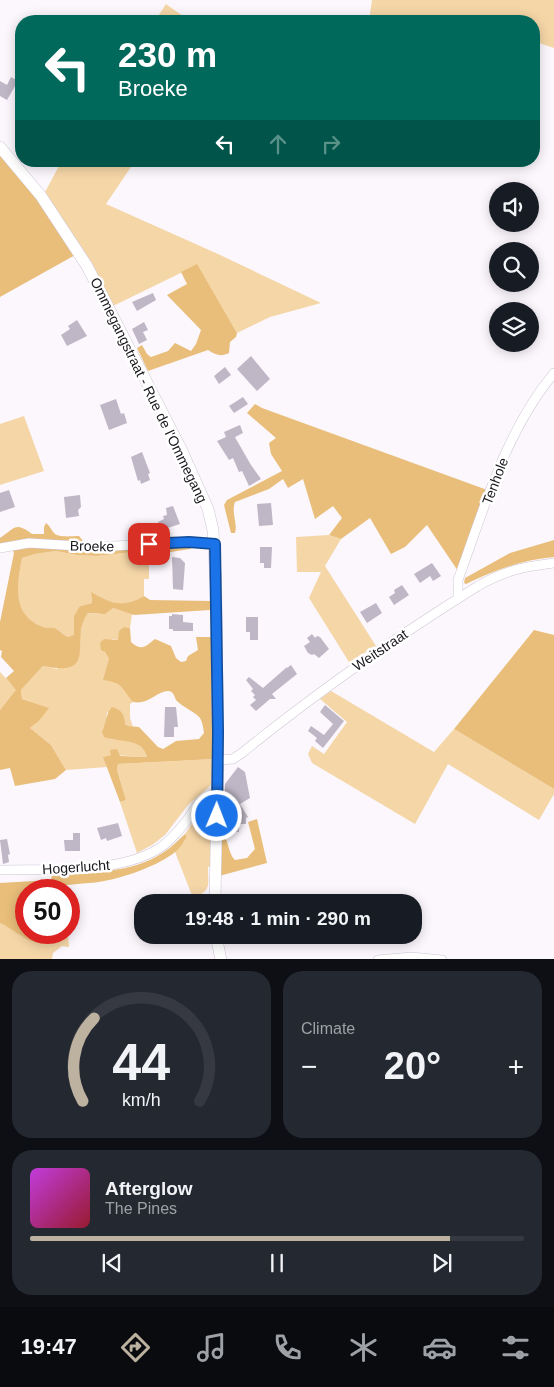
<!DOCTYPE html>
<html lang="en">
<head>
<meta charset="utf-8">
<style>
  body { margin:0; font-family:Arial,sans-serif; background:#242831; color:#f1f3f6; height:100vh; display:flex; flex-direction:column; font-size:19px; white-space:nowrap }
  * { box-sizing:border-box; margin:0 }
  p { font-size:16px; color:#9ea1a6 }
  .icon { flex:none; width:28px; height:28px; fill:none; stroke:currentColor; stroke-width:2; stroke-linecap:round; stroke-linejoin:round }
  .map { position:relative; height:959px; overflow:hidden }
  .sheet { display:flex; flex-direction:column; gap:12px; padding:12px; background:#0d0f14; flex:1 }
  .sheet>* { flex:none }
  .top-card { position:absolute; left:15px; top:15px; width:525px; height:152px; border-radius:20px; box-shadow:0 2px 12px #0003; background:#00695c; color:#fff; overflow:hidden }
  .buttons { position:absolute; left:489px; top:182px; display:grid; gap:10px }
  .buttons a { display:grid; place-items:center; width:50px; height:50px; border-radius:50%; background:#171b24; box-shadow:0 2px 12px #0003; font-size:25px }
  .speed { position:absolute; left:15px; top:879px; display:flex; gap:10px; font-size:25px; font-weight:700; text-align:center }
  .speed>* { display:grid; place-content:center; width:65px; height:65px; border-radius:50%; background:#171b24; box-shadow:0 2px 12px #0003; line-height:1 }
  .speed .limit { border:8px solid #d22; background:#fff; color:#111 }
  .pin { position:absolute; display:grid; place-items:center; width:42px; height:42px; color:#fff; margin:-21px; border-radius:10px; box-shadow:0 2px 8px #0006 }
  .me { position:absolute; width:55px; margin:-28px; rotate:1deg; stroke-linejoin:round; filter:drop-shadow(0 0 4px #0008) }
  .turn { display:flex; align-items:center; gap:18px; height:105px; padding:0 20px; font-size:22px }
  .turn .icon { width:65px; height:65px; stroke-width:2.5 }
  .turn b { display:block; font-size:35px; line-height:42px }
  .lanes { display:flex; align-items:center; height:48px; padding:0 20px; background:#0003; justify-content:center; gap:25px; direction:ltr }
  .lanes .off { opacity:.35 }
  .big { font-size:38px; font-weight:600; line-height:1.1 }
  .sheet .card { flex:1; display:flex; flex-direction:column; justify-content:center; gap:8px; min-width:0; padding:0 18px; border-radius:20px; background:#242831 }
  .sheet .dial { align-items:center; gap:0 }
  .dial svg { height:130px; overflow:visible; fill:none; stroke:#363941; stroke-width:7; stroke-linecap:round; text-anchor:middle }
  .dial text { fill:#f1f3f6; stroke:none }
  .song { display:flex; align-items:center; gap:15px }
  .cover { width:60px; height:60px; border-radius:8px; background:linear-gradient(135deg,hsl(290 70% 55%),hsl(350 70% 35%)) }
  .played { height:5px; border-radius:2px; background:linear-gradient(90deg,#bdb19f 85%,#363941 85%) }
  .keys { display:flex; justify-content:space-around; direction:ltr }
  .heat { display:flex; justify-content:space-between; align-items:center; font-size:28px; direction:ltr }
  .sheet .tiles { flex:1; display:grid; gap:12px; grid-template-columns:1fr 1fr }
  .card:last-child { grid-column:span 2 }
  .trip { position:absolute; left:134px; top:894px; width:288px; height:50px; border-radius:20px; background:#171b24; box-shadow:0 2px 12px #0003; font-weight:600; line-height:50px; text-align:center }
  .tab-bar { display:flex; height:80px; justify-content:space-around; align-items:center; background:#090b0e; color:#9ea1a6 }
  .tab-bar .icon { width:35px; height:35px }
  .tab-bar .current { color:#bdb19f }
  .tab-bar b { font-size:22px; color:#f1f3f6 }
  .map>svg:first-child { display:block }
  .green { fill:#f5d6a7 }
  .forest { fill:#e9be7a }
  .building { fill:#bfb7c6 }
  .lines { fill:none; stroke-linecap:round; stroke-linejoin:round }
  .minor-casing { stroke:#cec5d4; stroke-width:10 }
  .major-casing { stroke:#cec5d4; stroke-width:12 }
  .minor { stroke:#fff; stroke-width:9 }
  .major { stroke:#fff; stroke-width:11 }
  .route-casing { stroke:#114b97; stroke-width:12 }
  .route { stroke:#1a73e8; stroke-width:9 }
  .labels { text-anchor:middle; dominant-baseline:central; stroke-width:5; stroke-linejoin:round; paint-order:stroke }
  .street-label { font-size:14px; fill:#1a171d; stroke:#fff }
</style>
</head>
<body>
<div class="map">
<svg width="554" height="960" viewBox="0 0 554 960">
  <rect width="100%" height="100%" fill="#fbf7fd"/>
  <path class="green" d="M372,0H554V48L539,43L534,47V21H369Z
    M166,4L190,21H155Z
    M67,161H135L106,204L218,254L321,303L270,317L237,333L197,265L113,306L44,194L60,164L64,165Z
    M24,416L44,471L0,485V424Z
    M329,535L341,539L325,566L376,646L349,662L309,598L321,572H297L296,537Z
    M56,551L77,555L97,556L133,552L149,554V579H144V596C122,608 112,604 91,593L92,603L80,606L74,636L68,637C63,635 59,630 55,628C51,627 46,628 43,627C10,615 17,585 22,558L35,554Z
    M113,608L132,614L130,628L124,627L118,640L112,639L105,652L109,659L116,682L125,690L133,702L130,704V718L133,727L128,726L107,712L106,724L105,727L109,739C123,740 143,740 147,757L111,755L104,757L107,767L66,770L51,745L30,728L39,721L48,708L22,699L21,690L43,666L57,669L81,631L83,619L88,613L99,614Z
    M0,672L17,690L0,710Z
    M331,691L434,752L454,729L554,789V794L539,820L448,764L415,824L312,763L308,754L312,746L324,754L347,722L320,699Z
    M214,759V781L210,786L188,805L165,835L152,845L137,853L120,802L126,800L117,770L118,764Z
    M204,808L209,809L212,812L213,866L208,867C208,886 212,890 193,898L175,852L187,837L185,834C190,827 199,812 204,808Z
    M0,923L11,928L23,937L63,938L68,933L69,947L62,946L53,953L52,959L0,960Z"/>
  <path class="forest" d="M0,150L27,180L77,254L0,297Z
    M197,264L237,333L236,337L230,342L229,353C221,357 216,355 208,350L148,371L137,348L142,345L147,354L151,357L168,351L175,343L191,351L196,344L201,330L167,295L187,284L181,272Z
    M255,404L262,408L490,491L458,571L427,525L405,547L391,554L370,518L341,539L329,535L342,518L333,506L315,519L303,479L288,488L283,479L269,489L235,502C231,514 238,523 235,533H231L224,505L227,500L282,471L271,454L269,443L276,438L247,413Z
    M46,523C51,527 51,530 54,533C58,538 73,536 79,536L84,542L86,549C120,543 161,532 195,539L193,547L190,549L158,554L133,552L97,556L77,555L56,551L35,554L22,558C17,585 11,615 43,627C46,628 51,627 55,628C59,630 63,635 68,637L74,635V616L80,606L92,603L91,592C112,604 122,608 144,596L150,600L210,601V610L134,615L113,608L105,614L88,613C68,639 101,678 43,666L21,690L22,699L49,708L39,721L30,728L51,745L66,770L55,779L15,786L10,768L0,770V710L16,690L6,678L14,671L1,657L2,651L0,650V622L14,553L10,545L0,546V538C15,528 15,521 32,534H44V527Z
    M554,540V557C522,560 495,570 466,584L464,583L465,578L510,553Z
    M124,627L130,628L131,642C142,652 146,646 155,639L171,646L176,658L181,662L186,661L188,656L198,650L196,637H211L214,759L118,764L117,770L126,800L120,802L103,757L111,755L110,750L117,749L120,756L147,757C142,737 119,743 104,737L102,732C106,724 106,713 112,707C122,710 124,714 125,724L128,726L139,727L158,747L163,749L176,741L199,739L204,733C203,728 203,723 200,718C194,711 184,708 178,702C174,699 175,692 169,691C158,690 149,705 133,702C121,688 124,683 103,680L109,659L105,652L101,650L100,643L104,639L118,640L119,631Z
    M534,630L554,635V789L454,729Z
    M257,819L267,863L219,876L220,832C230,839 227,852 235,860L247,858L255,849L248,822Z
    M185,834L187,837C183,842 180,849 175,852C160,865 123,878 104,881C90,884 76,883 62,886V890H26V932L68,933C60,942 43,945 31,941C21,937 11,928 0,923V883L51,880L52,875C89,872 132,874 164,852C172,847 178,840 185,834Z"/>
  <path class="building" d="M11,77L18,81L7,100L0,96V81L7,85Z
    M153,293L156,300L137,311L132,302Z
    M77,320L87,336L67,346L61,335L70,329L68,326Z
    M144,322L148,330L143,332L147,340L139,344L132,329Z
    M251,356L270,379L257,391L237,369Z
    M225,367L231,375L219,384L214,376Z
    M243,397L248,404L234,413L229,406Z
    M116,399L121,414L124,413L127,423L109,430L100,405Z
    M240,425L243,433L235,437L236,439L251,465L261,479L249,486L242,471L239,472L233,458L229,460L217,441L226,437L224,432Z
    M142,452L150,473L148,474L150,480L141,484L140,480L138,481L131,457Z
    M9,490L15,507L0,512V493Z
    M80,495L81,507L78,510L79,516L66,518L64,497Z
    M271,503L273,525L259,526L257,504Z
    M173,506L180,524L161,530L158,522L164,519L163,516L167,515L166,508Z
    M260,547H272L271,568H264V563H260Z
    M172,557L180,558L185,563L183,590L173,589Z
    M432,563L441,576L433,581L430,576L420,583L414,574Z
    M402,585L409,595L394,605L389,597L395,593L394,590Z
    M376,603L382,613L367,623L360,612Z
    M172,614L183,615V622L193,623V631H173V629H169V616H172Z
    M246,617H258V640H250V632H246Z
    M312,634L315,638L317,636L320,637L329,649L319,658L314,654L312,655L308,653L304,646L310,642L307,638Z
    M291,665L297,674L272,694L276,699H270L256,711L250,705L256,700L253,697L255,695L251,691L253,689L246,680L249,677L263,688L287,667V668Z
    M325,705L344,721L323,748L315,741L317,738L308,731L311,726L324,735L333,724L320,712Z
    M165,707H176L178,727H174V737H164Z
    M238,767L245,772L250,798L240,804L248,817L246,818V824H239V832H232V824H224L225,784Z
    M118,823L122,836L107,841L106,838L101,840L97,828Z
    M73,833H80V851H65L64,840H73Z
    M7,839L10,854L8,855L9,862L3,864L0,840Z"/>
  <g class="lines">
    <defs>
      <path id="minor" d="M0,548L29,543L95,547L189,542L215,544
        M458,598V580C484,509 505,432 554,373
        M218,760L233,759L242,753C317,692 396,637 478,586C506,570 523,567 554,563
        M0,870C48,869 117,874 158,849C170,842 180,829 188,819C192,814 195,807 199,803C204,799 212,799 217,800
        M378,960L411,957L442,960"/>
      <path id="major" d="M0,147L41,196L87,266L181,449L208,509L213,530L216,587L218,748L215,902
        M216,935L221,960"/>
    </defs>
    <use href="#minor" class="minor-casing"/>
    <use href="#major" class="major-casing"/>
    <use href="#minor" class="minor"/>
    <use href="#major" class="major"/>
  </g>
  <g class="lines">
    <defs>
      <path id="route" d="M149,544L189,542L215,544L218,732L217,816"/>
    </defs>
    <use href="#route" class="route-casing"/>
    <use href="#route" class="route"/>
  </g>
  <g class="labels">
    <g class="street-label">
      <text transform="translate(149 390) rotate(64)">Ommegangstraat - Rue de l'Ommegang</text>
      <text transform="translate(495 481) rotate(-69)">Tenhole</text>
      <text transform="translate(92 546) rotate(1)">Broeke</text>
      <text transform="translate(380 650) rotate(-34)">Weitstraat</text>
      <text transform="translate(76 867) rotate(-4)">Hogerlucht</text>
    </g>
  </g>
</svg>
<div class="buttons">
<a><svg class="icon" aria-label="sound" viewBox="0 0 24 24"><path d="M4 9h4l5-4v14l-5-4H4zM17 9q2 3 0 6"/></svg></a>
<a><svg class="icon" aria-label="search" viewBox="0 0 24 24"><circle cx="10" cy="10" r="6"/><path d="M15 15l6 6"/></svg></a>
<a><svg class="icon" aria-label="layers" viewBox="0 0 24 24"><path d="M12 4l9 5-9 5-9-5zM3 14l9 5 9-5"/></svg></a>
</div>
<div class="speed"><div class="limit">50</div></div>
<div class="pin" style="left:149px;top:544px;background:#d93025"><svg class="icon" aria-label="arrive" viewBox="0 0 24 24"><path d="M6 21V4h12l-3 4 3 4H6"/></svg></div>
<svg class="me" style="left:217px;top:816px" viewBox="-20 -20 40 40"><circle r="17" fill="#1a73e8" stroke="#fff" stroke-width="3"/><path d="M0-11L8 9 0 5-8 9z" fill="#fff"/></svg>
<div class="trip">19:48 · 1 min · 290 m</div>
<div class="top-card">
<div class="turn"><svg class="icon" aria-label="left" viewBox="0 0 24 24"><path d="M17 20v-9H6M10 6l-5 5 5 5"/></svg><div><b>230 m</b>Broeke</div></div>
<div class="lanes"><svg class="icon" aria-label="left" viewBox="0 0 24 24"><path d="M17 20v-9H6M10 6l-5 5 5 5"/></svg><svg class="icon off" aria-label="ahead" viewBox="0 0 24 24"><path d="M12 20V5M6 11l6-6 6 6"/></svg><svg class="icon off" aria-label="right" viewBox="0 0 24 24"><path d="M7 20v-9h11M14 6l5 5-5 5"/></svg></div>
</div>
</div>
<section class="sheet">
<div class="tiles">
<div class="card dial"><svg viewBox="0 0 100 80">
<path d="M14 69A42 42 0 1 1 86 69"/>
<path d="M14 69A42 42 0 0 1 21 18" stroke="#bdb19f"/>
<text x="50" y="56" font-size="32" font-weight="700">44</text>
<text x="50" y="72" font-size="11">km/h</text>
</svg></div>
<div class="card"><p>Climate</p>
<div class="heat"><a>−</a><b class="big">20°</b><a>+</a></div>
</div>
<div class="card">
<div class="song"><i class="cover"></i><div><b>Afterglow</b><p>The Pines</p></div></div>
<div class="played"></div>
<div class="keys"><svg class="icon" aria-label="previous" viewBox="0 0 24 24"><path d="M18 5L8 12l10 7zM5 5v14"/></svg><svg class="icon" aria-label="pause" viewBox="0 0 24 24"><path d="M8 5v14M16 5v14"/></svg><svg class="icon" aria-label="next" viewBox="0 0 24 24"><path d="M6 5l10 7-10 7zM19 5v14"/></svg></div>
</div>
</div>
</section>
<nav class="tab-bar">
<b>19:47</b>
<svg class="icon current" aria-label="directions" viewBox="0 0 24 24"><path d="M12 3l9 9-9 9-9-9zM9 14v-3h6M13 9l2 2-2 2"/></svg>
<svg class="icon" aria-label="music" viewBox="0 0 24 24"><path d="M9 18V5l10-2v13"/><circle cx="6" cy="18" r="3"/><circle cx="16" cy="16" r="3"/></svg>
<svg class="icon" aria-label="phone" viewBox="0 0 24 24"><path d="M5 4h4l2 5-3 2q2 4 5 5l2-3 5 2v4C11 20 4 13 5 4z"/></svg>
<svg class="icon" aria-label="climate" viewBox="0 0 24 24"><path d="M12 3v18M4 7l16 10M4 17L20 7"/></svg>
<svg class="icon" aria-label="car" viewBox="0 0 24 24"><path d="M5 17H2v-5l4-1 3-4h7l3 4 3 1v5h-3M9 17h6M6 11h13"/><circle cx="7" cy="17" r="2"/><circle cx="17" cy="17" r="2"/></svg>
<svg class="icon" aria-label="filters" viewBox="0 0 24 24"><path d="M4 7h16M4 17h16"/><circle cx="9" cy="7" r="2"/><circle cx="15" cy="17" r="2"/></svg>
</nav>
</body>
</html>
